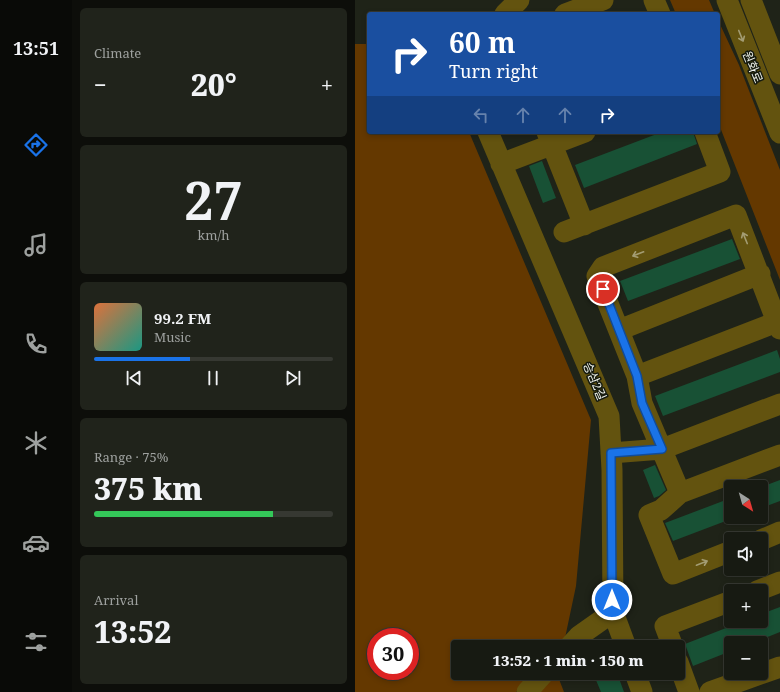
<!DOCTYPE html>
<html lang="en">
<head>
<meta charset="utf-8">
<style>
  body { margin:0; font-family:"Noto Serif","Noto Sans KR",serif; background:#20231b; color:#f1f3f6; height:100vh; display:flex; flex-direction:column; font-size:15px; white-space:nowrap }
  * { box-sizing:border-box; margin:0 }
  p { font-size:13px; color:#9ea19f }
  .icon { flex:none; width:22px; height:22px; fill:none; stroke:currentColor; stroke-width:2; stroke-linecap:round; stroke-linejoin:round }
  .map { position:relative; flex:1; overflow:hidden }
  .details { display:flex; flex-direction:column; gap:8px; padding:8px; background:#0d0e0a; width:283px }
  .details>* { flex:none }
  .guide { position:absolute; left:12px; top:12px; width:353px; height:122px; border-radius:4px; box-shadow:0 2px 6px #0003,0 0 0 1px #363832; background:#1a4fa0; color:#fff; overflow:hidden }
  .needle { width:26px; rotate:143deg }
  .buttons { position:absolute; left:369px; top:480px; display:grid; gap:8px }
  .buttons a { display:grid; place-items:center; width:44px; height:44px; border-radius:4px; background:#171a12; box-shadow:0 2px 6px #0003,0 0 0 1px #363832; font-size:20px }
  .speed { position:absolute; left:12px; top:628px; display:flex; gap:8px; font-size:20px; font-weight:700; text-align:center }
  .speed>* { display:grid; place-content:center; width:52px; height:52px; border-radius:50%; background:#171a12; box-shadow:0 2px 6px #0003,0 0 0 1px #363832; line-height:1 }
  .speed .limit { border:6px solid #d22; background:#fff; color:#111 }
  .pin { position:absolute; display:grid; place-items:center; width:34px; height:34px; color:#fff; margin:-17px; border:2px solid #fff; border-radius:50%; box-shadow:0 1px 4px #0007 }
  .me { position:absolute; width:44px; margin:-22px; rotate:0deg; stroke-linejoin:round; filter:drop-shadow(0 0 3px #0008) }
  .turn { display:flex; align-items:center; gap:14px; height:84px; padding:0 16px; font-size:18px }
  .turn .icon { width:52px; height:52px; stroke-width:2.5 }
  .turn b { display:block; font-size:28px; line-height:34px }
  .lanes { display:flex; align-items:center; height:38px; padding:0 16px; background:#0003; justify-content:center; gap:20px; direction:ltr }
  .lanes .off { opacity:.35 }
  .big { font-size:30px; font-weight:800; line-height:1.1 }
  .details .widget { flex:1; display:flex; flex-direction:column; justify-content:center; gap:6px; min-width:0; padding:0 14px; border-radius:6px; background:#20231b }
  .details .dial { align-items:center; gap:0 }
  .dial b { font-size:52px; line-height:1 }
  .song { display:flex; align-items:center; gap:12px }
  .cover { width:48px; height:48px; border-radius:6px; background:linear-gradient(135deg,hsl(20 70% 55%),hsl(170 70% 35%)) }
  .played { height:4px; border-radius:2px; background:linear-gradient(90deg,#1a73e8 40%,#363832 40%) }
  .keys { display:flex; justify-content:space-around; direction:ltr }
  .heat { display:flex; justify-content:space-between; align-items:center; font-size:22px; direction:ltr }
  .charge { height:6px; border-radius:3px; background:linear-gradient(90deg,#34c759 75%,#363832 0) }
  .trip { position:absolute; left:96px; top:640px; width:234px; height:40px; border-radius:4px; background:#171a12; box-shadow:0 2px 6px #0003,0 0 0 1px #363832; font-weight:800; line-height:40px; text-align:center }
  main { display:flex; flex:1; min-height:0 }
  .tab-bar { display:flex; flex-direction:column; width:72px; justify-content:space-around; align-items:center; background:#090a07; color:#9ea19f }
  .tab-bar .icon { width:28px; height:28px }
  .tab-bar .on { color:#1a73e8 }
  .tab-bar b { font-size:18px; color:#f1f3f6 }
  .map>svg:first-child { display:block }
  .green { fill:#643800; fill-rule:evenodd }
  .building { fill:#185135 }
  .lines { fill:none; stroke-linecap:round; stroke-linejoin:round }
  .minor { stroke:#63530f; stroke-width:21 }
  .oneway { stroke:#a39c73 }
  .route-casing { stroke:#114b97; stroke-width:10 }
  .route { stroke:#1a73e8; stroke-width:7 }
  .labels { text-anchor:middle; dominant-baseline:central; stroke-width:3; stroke-linejoin:round; paint-order:stroke }
  .street-label { font-size:12px; fill:#f2f5ee; stroke:#151a0f }
</style>
</head>
<body>
<main>
<nav class="tab-bar">
<b>13:51</b>
<svg class="icon on" aria-label="directions" viewBox="0 0 24 24"><path d="M12 3l9 9-9 9-9-9zM9 14v-3h6M13 9l2 2-2 2"/></svg>
<svg class="icon" aria-label="music" viewBox="0 0 24 24"><path d="M9 18V5l10-2v13"/><circle cx="6" cy="18" r="3"/><circle cx="16" cy="16" r="3"/></svg>
<svg class="icon" aria-label="phone" viewBox="0 0 24 24"><path d="M5 4h4l2 5-3 2q2 4 5 5l2-3 5 2v4C11 20 4 13 5 4z"/></svg>
<svg class="icon" aria-label="climate" viewBox="0 0 24 24"><path d="M12 3v18M4 7l16 10M4 17L20 7"/></svg>
<svg class="icon" aria-label="car" viewBox="0 0 24 24"><path d="M5 17H2v-5l4-1 3-4h7l3 4 3 1v5h-3M9 17h6M6 11h13"/><circle cx="7" cy="17" r="2"/><circle cx="17" cy="17" r="2"/></svg>
<svg class="icon" aria-label="filters" viewBox="0 0 24 24"><path d="M4 7h16M4 17h16"/><circle cx="9" cy="7" r="2"/><circle cx="15" cy="17" r="2"/></svg>
</nav>
<section class="details">
<div class="widget"><p>Climate</p>
<div class="heat"><a>−</a><b class="big">20°</b><a>+</a></div>
</div>
<div class="widget dial"><b>27</b><p>km/h</p></div>
<div class="widget">
<div class="song"><i class="cover"></i><div><b>99.2 FM</b><p>Music</p></div></div>
<div class="played"></div>
<div class="keys"><svg class="icon" aria-label="previous" viewBox="0 0 24 24"><path d="M18 5L8 12l10 7zM5 5v14"/></svg><svg class="icon" aria-label="pause" viewBox="0 0 24 24"><path d="M8 5v14M16 5v14"/></svg><svg class="icon" aria-label="next" viewBox="0 0 24 24"><path d="M6 5l10 7-10 7zM19 5v14"/></svg></div>
</div>
<div class="widget"><p>Range · 75%</p><b class="big">375 km</b><div class="charge"></div></div>
<div class="widget"><p>Arrival</p><b class="big">13:52</b></div>
</section>
<div class="map">
<svg width="425" height="692" viewBox="0 0 425 692">
  <rect width="100%" height="100%" fill="#1f2318"/>
  <path class="green" d="M315,0H354L360,14H321Z
    M363,20L384,65L425,170V280L363,122Z
    M0,44H14V132H114L236,420L221,586L210,638L202,647H103V673H179L161,692H0ZM21,637H55V671H21Z
    M202,674L209,692H184Z"/>
  <path class="building" d="M307,132H338L342,144L229,188L220,165Z
    M187,161L201,198L188,203L174,166Z
    M377,239L385,259L273,301L265,281Z
    M422,350L425,359V372L308,416L300,396Z
    M300,465L311,490L304,496L299,498L288,470Z
    M425,480V501L406,508V487Z
    M376,498V519L318,541L310,523Z
    M425,607V632L398,643H376V651L338,666L330,644L389,621H406V614Z
    M238,673H262L269,692H246Z"/>
  <g class="lines">
    <path class="minor" d="M299,0L305,14
      M372,0L425,133
      M396,0L425,74
      M150,14L164,0
      M210,14L248,0
      M133,132L254,416L257,470L258,612L271,647
      M192,132L229,225
      M146,164L230,132
      M209,232L365,172L350,132
      M422,322L381,215L248,267L242,276L282,376L287,403L325,493L425,455
      M264,330L405,274
      M282,376L422,322L425,329
      M256,453L307,449L425,404
      M325,493L306,510L294,515L318,574L376,551
      M406,540L425,532
      M402,591L425,582
      M214,647L224,636L258,612
      M318,647L310,626L376,601
      M323,662L334,692
      M280,673L287,692
      M172,692L189,673
      M355,692L425,667"/>
  </g>
  <defs><path id="oneway-shaft" d="M-6 0H5M1.5-3L5.5 0L1.5 3" fill="none" stroke-width="1.6" stroke-linecap="round" stroke-linejoin="round"/></defs>
  <g class="oneway">
    <use href="#oneway-shaft" transform="translate(386 36) rotate(68)"/>
    <use href="#oneway-shaft" transform="translate(390 238) rotate(-112)"/>
    <use href="#oneway-shaft" transform="translate(283 254) rotate(159)"/>
    <use href="#oneway-shaft" transform="translate(347 563) rotate(-21)"/>
  </g>
  <g class="lines">
    <defs>
      <path id="route" d="M248,289L282,376L287,403L307,449L256,453L257,600"/>
    </defs>
    <use href="#route" class="route-casing"/>
    <use href="#route" class="route"/>
  </g>
  <g class="labels">
    <g class="street-label">
      <text transform="translate(398 67) rotate(68)">원화로</text>
      <text transform="translate(240 381) rotate(67)">승삼2길</text>
    </g>
  </g>
</svg>
<div class="buttons">
<a><svg class="needle" viewBox="-14 -14 28 28"><path d="M0-13l5 13h-10z" fill="#e53935"/><path d="M0 13l5-13h-10z" fill="#9ea19f"/></svg></a>
<a><svg class="icon" aria-label="sound" viewBox="0 0 24 24"><path d="M4 9h4l5-4v14l-5-4H4zM17 9q2 3 0 6"/></svg></a>
<a>+</a>
<a>−</a>
</div>
<div class="speed"><div class="limit">30</div></div>
<div class="pin" style="left:248px;top:289px;background:#d93025"><svg class="icon" aria-label="arrive" viewBox="0 0 24 24"><path d="M6 21V4h12l-3 4 3 4H6"/></svg></div>
<svg class="me" style="left:257px;top:600px" viewBox="-20 -20 40 40"><circle r="17" fill="#1a73e8" stroke="#fff" stroke-width="3"/><path d="M0-11L8 9 0 5-8 9z" fill="#fff"/></svg>
<div class="trip">13:52 · 1 min · 150 m</div>
<div class="guide">
<div class="turn"><svg class="icon" aria-label="right" viewBox="0 0 24 24"><path d="M7 20v-9h11M14 6l5 5-5 5"/></svg><div><b>60 m</b>Turn right</div></div>
<div class="lanes"><svg class="icon off" aria-label="left" viewBox="0 0 24 24"><path d="M17 20v-9H6M10 6l-5 5 5 5"/></svg><svg class="icon off" aria-label="ahead" viewBox="0 0 24 24"><path d="M12 20V5M6 11l6-6 6 6"/></svg><svg class="icon off" aria-label="ahead" viewBox="0 0 24 24"><path d="M12 20V5M6 11l6-6 6 6"/></svg><svg class="icon" aria-label="right" viewBox="0 0 24 24"><path d="M7 20v-9h11M14 6l5 5-5 5"/></svg></div>
</div>
</div>
</main>
</body>
</html>
